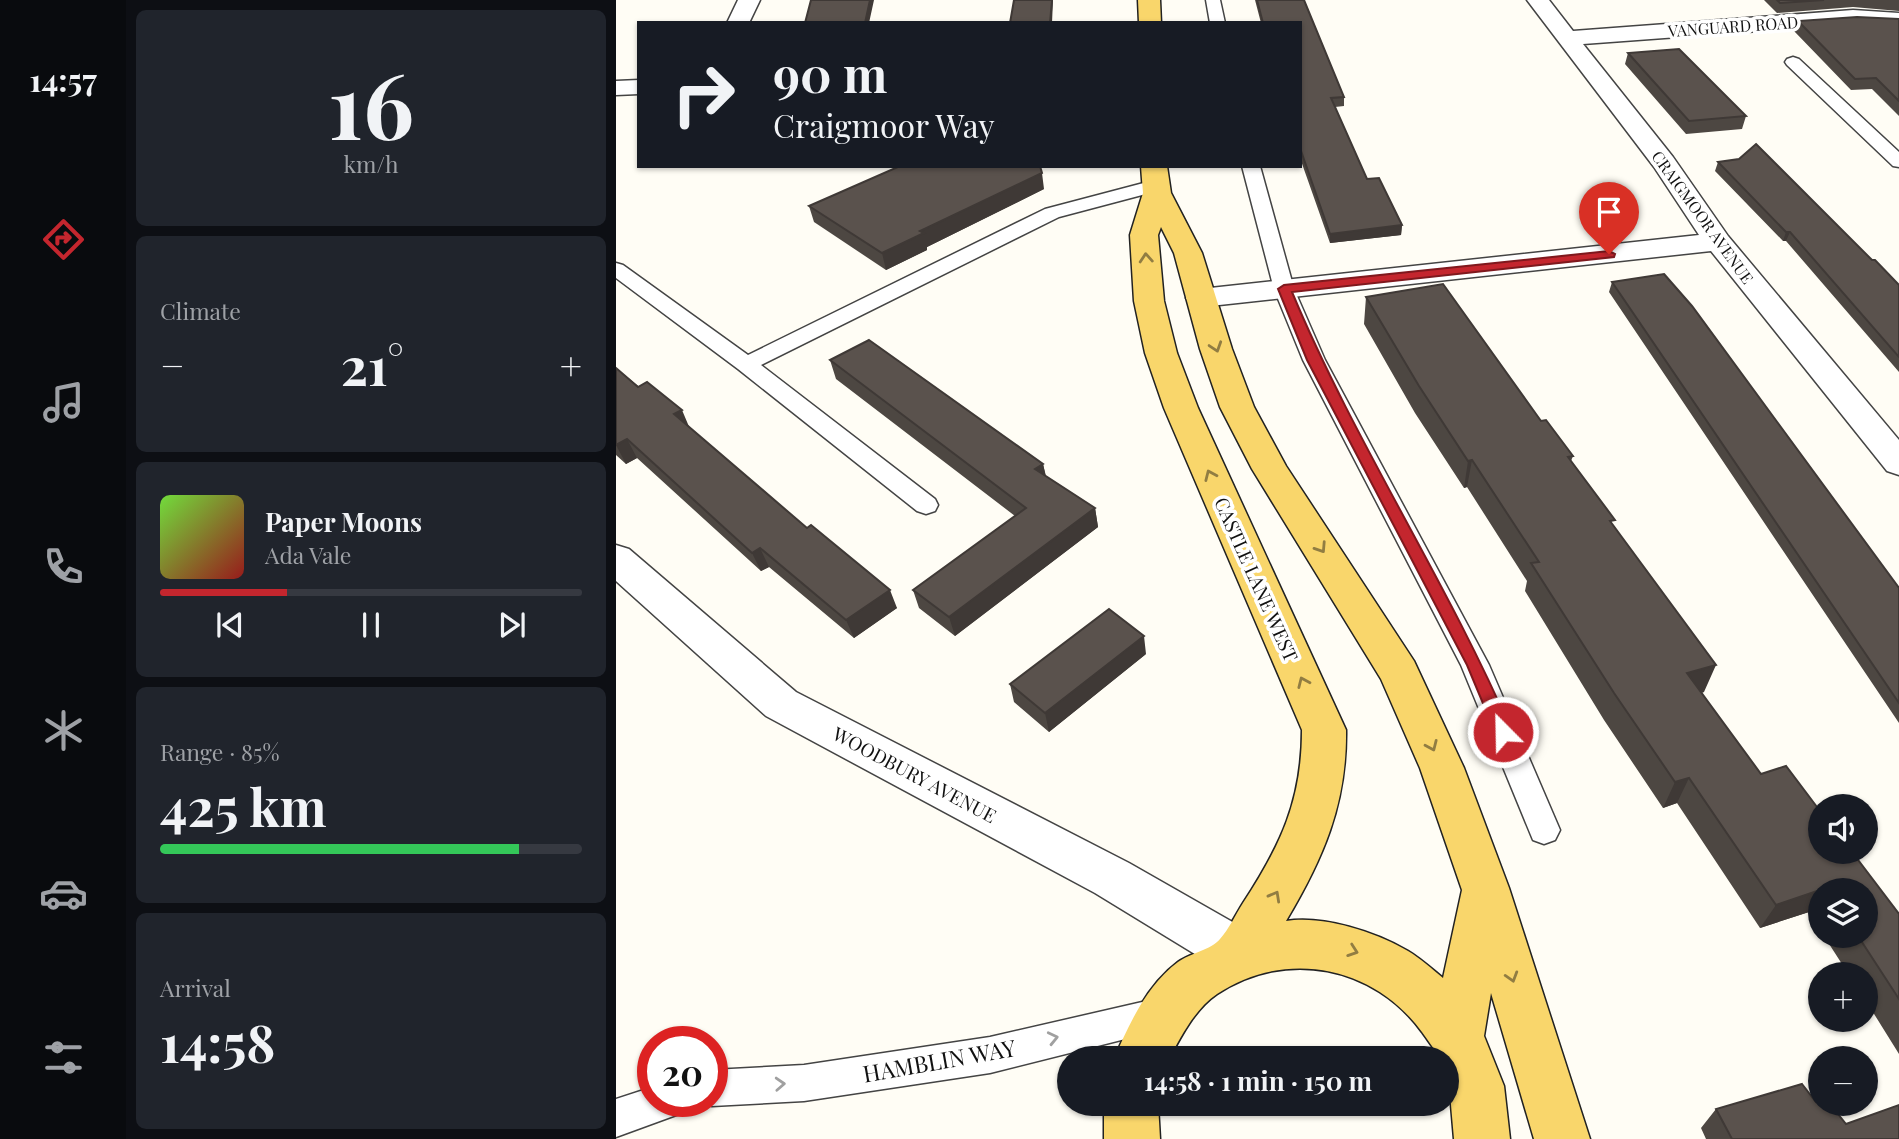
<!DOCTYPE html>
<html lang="en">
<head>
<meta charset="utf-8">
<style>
  body { margin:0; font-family:"Playfair Display",serif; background:#20242c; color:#f1f3f6; height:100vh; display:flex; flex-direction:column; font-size:26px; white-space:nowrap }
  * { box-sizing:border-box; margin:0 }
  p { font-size:23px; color:#9ea1a6 }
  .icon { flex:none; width:38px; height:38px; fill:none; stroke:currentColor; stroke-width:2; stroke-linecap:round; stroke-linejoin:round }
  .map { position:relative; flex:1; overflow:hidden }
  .side { display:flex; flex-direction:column; gap:10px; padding:10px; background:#0d0f14; width:490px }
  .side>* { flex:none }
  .hud { position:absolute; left:21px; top:21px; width:665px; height:147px; border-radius:0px; box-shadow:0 2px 5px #0004; background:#171b24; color:#f1f3f6; overflow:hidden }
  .tools { position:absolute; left:1192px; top:794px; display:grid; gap:14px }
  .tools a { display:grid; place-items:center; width:70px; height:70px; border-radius:50%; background:#171b24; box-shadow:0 2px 5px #0004; font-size:35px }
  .speed { position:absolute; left:21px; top:1026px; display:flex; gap:14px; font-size:35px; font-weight:700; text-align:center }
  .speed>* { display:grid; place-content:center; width:91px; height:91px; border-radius:50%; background:#171b24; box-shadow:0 2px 5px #0004; line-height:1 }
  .speed .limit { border:10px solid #d22; background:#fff; color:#111 }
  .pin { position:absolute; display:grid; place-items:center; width:60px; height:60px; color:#fff; margin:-72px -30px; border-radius:50% 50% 50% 0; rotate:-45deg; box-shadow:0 0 7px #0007 }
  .pin .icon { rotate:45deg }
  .me { position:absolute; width:77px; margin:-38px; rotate:337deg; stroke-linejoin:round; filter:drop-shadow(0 0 5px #0008) }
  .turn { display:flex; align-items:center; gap:24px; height:147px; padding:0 21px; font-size:32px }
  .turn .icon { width:91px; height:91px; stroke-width:2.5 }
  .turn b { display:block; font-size:49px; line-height:60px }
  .big { font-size:52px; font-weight:700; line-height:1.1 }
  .side .tile { flex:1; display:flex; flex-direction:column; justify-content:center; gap:10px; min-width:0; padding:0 24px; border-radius:10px; background:#20242c }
  .side .dial { align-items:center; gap:0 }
  .dial b { font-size:91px; line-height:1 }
  .song { display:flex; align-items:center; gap:21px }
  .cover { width:84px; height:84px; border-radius:10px; background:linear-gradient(135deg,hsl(100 70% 55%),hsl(0 70% 35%)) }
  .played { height:7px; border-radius:4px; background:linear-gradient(90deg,#c4262e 30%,#363941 30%) }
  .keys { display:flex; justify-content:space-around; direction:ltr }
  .heat { display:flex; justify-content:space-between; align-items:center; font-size:38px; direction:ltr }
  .charge { height:10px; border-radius:5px; background:linear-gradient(90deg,#34c759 85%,#363941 0) }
  .trip { position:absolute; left:441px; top:1046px; width:402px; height:70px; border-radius:35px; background:#171b24; box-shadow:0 2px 5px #0004; font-weight:700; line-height:70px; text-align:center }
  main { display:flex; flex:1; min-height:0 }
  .tab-bar { display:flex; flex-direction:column; width:126px; justify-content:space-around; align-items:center; background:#090b0e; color:#9ea1a6 }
  .tab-bar .icon { width:49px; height:49px }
  .tab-bar .current { color:#c4262e }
  .tab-bar b { font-size:32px; color:#f1f3f6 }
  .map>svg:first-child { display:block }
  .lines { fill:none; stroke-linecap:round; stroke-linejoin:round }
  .service-casing { stroke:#444; stroke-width:3 }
  .minor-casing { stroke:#444; stroke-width:3 }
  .primary-casing { stroke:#222; stroke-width:3 }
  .service { fill:#fff; fill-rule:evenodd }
  .minor { fill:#fff; fill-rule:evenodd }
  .primary { fill:#f9d66b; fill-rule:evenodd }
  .wall { fill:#4d4742 }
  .shaded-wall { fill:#3f3936 }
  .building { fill:#5a524d; stroke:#3f3936; stroke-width:2 }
  .oneway { stroke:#917d42 }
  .oneway2 { stroke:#a0a0a0 }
  .route { fill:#c4262e; stroke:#7f191e; stroke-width:2 }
  .labels { text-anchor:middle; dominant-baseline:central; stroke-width:7; stroke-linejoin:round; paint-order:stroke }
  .far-street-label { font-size:16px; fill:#111; stroke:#fff }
  .street-label { font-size:19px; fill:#111; stroke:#fff }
  .near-street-label { font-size:23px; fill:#111; stroke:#fff }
</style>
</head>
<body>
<main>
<nav class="tab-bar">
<b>14:57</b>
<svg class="icon current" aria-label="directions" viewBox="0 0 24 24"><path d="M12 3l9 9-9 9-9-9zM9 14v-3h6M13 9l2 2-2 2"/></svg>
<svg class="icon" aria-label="music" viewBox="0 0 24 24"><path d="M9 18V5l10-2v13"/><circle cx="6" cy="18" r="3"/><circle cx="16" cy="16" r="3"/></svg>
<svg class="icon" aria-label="phone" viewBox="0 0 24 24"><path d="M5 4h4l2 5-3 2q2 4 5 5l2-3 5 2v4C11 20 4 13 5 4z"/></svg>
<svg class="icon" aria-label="climate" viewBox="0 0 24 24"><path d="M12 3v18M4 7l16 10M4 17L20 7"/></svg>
<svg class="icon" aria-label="car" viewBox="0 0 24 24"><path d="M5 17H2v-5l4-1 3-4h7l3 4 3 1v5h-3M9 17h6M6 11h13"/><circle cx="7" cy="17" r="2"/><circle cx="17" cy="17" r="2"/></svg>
<svg class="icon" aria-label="filters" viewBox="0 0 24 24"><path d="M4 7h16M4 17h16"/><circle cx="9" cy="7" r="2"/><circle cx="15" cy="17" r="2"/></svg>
</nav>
<section class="side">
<div class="tile dial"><b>16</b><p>km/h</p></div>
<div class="tile"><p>Climate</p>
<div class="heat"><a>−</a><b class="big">21°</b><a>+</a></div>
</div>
<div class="tile">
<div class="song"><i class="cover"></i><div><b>Paper Moons</b><p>Ada Vale</p></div></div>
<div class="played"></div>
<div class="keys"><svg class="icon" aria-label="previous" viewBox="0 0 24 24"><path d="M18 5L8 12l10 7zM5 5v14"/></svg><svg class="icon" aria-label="pause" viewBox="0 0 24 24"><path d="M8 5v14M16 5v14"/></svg><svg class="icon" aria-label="next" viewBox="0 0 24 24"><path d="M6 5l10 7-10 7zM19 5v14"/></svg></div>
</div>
<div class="tile"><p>Range · 85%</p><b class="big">425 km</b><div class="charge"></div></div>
<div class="tile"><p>Arrival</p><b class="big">14:58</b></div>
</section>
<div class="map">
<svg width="1283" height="1139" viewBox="0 0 1283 1139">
  <rect width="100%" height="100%" fill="#fffdf5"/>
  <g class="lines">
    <defs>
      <path id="service" d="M590,0H604L609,23H594Z
        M1177,57L1183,59L1283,152V167L1277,166L1171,65L1169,62L1171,59Z
        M626,166H644L678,289L709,360L873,665L944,830L939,840L928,844L917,840L845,665L687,360L658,289Z
        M539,180L548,186L545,190L443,217L145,365L319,499L322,505L319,511L310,514L301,511L122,369L0,278V263L7,265L132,355L429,209Z
        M548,997L561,1002L566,1014L561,1026L374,1073L188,1101L96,1106L83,1101H96V1070L188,1065L374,1037Z
        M37,1087V1101H69L63,1114L0,1137V1099Z"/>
      <path id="minor" d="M122,0H144L133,23H111Z
        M911,0H933L957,31L1237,10L1283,13V27L1237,24L967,44L1057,157L1112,236L1283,440V475L1271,471L1095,251L585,307L574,304L570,298L574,292L585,289L1083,235L1038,167Z
        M23,80V94L0,95V81Z
        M0,545L13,549L180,692L513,863L641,936L648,953L641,970L623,977L605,970L479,893L150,716L0,581Z"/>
      <path id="primary" d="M522,0H544L545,23H523Z
        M525,166H551L555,193L586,253L616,349L638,407L670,466L798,661L848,768L893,888L974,1139H918L875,993L868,1036L888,1086L894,1139H838L831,1059H824C819,1049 812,1041 806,1032C758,966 670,948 601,994C579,1009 565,1036 553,1059H498C513,1024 531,985 562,962C574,953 595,950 604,939C613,929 620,914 627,903C665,845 686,800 686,730L548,408L529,353L518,301L514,235L527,193ZM545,227L558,253L584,349L604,407L636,469L765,679L804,768L846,890L827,978C816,969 804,958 792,951C760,932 707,915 670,921C707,859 731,804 730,730L582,408L561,353L548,301L542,235Z
        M488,1104H542L544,1139H488Z"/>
    </defs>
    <use href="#service" class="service-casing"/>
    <use href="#minor" class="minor-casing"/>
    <use href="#primary" class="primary-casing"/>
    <use href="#service" class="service"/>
    <use href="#minor" class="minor"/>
    <use href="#primary" class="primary"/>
  </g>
  <path class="wall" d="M639,0H688L728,97V106L719,107L751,179L786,225L785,235L714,243L684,158V23H645Z
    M1148,0H1283V11L1237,7L1161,13Z
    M1283,19V116L1256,89L1235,90L1178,31L1182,21Z
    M1012,53L1130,116L1126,129L1070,134L1009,64Z
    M1102,162L1256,260L1283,285V372L1170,241H1167L1099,171Z
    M428,189L311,247V250L270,270L198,222L193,206Z
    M996,282L1283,588V723L993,292Z
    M750,297L925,421L957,456L955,461L997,526L1088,692L1085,693L1145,774L1283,914V1054L1250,1001V975H1233L1208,936H1250V891H1204V929L1193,912L1144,928L1061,803L1047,808L988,720L909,591L911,581L851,487L848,488L799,413L748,324Z
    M214,360L427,464L430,476L479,508L482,527L339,636L303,608L297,590L399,516L220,379Z
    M0,368L74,428L281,608L238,638L153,567L145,571L21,458L10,464L0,455Z
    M530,654L433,732L398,702L394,684Z
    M1200,1102L1230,1124L1283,1139H1090L1085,1128L1100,1109Z"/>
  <path class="shaded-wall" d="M254,0H258L253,23H249Z
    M436,0H437L436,23H434Z
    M426,173L428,189L311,247V250L270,270L266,253L304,231Z
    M786,225L785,235L714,243V234Z
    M1170,232H1174L1170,241H1167Z
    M66,410L74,429L58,414Z
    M11,439L21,458L10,464L0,445Z
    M856,460L851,487L848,488L852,461Z
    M427,464L431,483L419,469Z
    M479,508L482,527L339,636L333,617Z
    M144,548L153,567L145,571L136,553Z
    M274,590L281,608L238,638L230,620Z
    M528,636L530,654L433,732L429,713Z
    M1100,665L1088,692L1059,700L1071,673Z
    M1073,778L1061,803L1047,808L1059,782Z
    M1210,888L1208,891H1204V896L1193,912L1144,928L1160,905Z"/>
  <path class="building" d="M195,0H254L249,23H189Z
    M398,0H436L434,23H394Z
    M641,0H688L728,97L715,98L751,179L763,178L786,225L714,234L684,148V23H647Z
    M1161,0H1208L1164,3Z
    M1241,17L1283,19V101L1260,78L1239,79L1182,21Z
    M1063,49L1130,116L1073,121L1012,53Z
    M1140,144L1256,260H1259L1283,285V357L1174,232H1170L1102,162L1123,159Z
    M284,166H424L426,173L304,231L308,233L266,253L193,206Z
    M1048,274L1076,306L1283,588V703L996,282Z
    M827,284L925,421L930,420L957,456L952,457L999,520L994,521L1100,665L1071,673L1145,774L1170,766L1204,811V852H1236L1283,914V999L1242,936H1250V891H1212L1210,888L1160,905L1073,778L1059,782L998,693L915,563L923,562L856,460L852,461L803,386L750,297Z
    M253,340L427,464L419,469L479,508L333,617L297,590L410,508L214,360Z
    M0,368L22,387L31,382L66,410L58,414L191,528L195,525L274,590L230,620L144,548L136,553L11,439L0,445Z
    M493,609L528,636L429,713L394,684Z
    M1186,1084L1200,1102L1204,1101V1104H1214L1230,1124L1283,1105V1139H1116L1100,1109Z"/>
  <defs><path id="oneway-chevron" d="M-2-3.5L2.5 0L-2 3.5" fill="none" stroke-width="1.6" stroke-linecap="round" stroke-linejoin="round" transform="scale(1.75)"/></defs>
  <g class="oneway">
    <use href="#oneway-chevron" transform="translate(530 258) rotate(-94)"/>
    <use href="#oneway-chevron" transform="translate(600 347) rotate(72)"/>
    <use href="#oneway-chevron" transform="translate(594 475) rotate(-114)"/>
    <use href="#oneway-chevron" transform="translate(705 548) rotate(57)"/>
    <use href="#oneway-chevron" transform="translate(687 682) rotate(-114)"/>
    <use href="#oneway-chevron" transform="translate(816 746) rotate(66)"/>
    <use href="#oneway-chevron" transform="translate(659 896) rotate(-61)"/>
    <use href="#oneway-chevron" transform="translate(737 951) rotate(19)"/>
    <use href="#oneway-chevron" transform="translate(896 977) rotate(73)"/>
  </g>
  <g class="oneway2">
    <use href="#oneway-chevron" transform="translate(437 1038) rotate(-13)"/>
    <use href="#oneway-chevron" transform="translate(164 1084) rotate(-3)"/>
  </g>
  <path class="route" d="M993,251L999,254L998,257L676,292C739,443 831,581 896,732L894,737L887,739L881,737L851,665L691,360L662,289L668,285Z"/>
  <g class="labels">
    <g class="far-street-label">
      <text transform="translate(1117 26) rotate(-4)">VANGUARD ROAD</text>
      <text transform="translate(1087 217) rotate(54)">CRAIGMOOR AVENUE</text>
    </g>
    <g class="street-label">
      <text transform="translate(641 579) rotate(66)">CASTLE LANE WEST</text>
      <text transform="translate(299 774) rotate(28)">WOODBURY AVENUE</text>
    </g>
    <g class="near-street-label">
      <text transform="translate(323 1060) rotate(-10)">HAMBLIN WAY</text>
    </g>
  </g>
</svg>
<div class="tools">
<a><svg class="icon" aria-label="sound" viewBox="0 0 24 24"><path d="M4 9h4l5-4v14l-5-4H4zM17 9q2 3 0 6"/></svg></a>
<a><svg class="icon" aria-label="layers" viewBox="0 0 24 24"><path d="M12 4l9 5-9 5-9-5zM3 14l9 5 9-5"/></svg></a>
<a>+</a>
<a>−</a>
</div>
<div class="speed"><div class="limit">20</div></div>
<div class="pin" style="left:993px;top:254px;background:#d93025"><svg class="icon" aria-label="arrive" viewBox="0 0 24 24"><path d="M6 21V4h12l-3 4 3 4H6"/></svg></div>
<svg class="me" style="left:887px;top:732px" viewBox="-20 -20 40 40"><circle r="17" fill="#c4262e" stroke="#fff" stroke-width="3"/><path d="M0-11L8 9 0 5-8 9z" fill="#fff"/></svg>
<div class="trip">14:58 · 1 min · 150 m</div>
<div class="hud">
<div class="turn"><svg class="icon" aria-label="right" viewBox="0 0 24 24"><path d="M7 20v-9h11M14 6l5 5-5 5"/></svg><div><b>90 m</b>Craigmoor Way</div></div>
</div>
</div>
</main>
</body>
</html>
